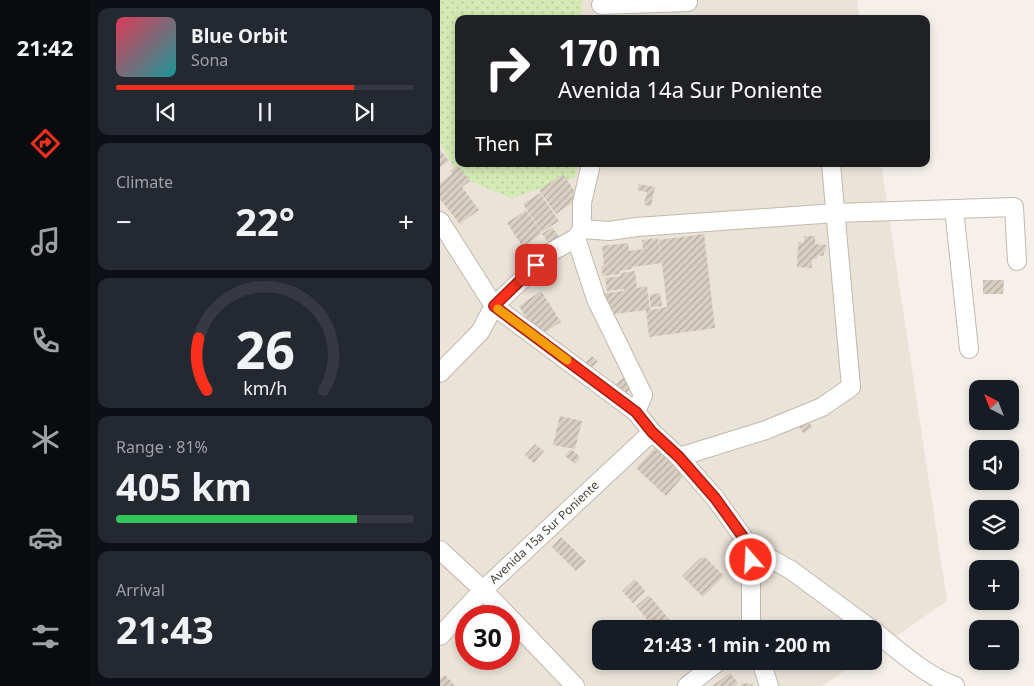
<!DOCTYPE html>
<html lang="en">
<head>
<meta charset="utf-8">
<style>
  body { margin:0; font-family:"Noto Sans",sans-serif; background:#242831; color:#f1f3f6; height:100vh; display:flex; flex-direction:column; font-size:19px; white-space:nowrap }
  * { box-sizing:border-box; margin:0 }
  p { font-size:16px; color:#9ea1a6 }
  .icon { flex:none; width:28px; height:28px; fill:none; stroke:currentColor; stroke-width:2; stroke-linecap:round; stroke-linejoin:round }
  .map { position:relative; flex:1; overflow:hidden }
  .side { display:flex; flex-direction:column; gap:8px; padding:8px; background:#0d0f14; width:350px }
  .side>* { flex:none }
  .guide { position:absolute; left:15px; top:15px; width:475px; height:152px; border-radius:10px; box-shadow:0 2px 8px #0003; background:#202124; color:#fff; overflow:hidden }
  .needle { width:32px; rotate:318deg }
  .tools { position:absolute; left:529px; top:380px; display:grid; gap:10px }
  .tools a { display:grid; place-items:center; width:50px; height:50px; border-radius:10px; background:#171b24; box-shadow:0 2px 8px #0003; font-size:25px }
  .speed { position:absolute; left:15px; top:605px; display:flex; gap:10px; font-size:25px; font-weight:700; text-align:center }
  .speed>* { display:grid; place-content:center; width:65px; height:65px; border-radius:50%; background:#171b24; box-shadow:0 2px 8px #0003; line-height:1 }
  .speed .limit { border:8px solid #d22; background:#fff; color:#111 }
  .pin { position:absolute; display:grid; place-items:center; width:42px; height:42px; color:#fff; margin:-21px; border-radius:10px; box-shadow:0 2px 8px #0006 }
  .me { position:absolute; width:55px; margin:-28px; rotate:341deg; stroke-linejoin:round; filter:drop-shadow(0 0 4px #0008) }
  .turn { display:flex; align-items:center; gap:18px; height:105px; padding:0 20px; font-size:22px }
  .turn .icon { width:65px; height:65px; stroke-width:2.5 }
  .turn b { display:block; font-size:35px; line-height:42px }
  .then { display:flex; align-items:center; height:48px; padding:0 20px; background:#0003; gap:10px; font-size:19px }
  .big { font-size:38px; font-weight:700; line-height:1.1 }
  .side .tile { flex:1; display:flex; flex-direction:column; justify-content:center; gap:8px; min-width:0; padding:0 18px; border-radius:10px; background:#242831 }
  .side .dial { align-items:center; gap:0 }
  .dial svg { height:130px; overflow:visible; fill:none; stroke:#363941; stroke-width:7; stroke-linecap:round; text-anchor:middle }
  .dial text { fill:#f1f3f6; stroke:none }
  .song { display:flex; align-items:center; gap:15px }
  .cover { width:60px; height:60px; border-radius:8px; background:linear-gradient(135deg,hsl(350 70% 55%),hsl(180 70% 35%)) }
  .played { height:5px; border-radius:2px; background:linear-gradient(90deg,#fa301c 80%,#363941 80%) }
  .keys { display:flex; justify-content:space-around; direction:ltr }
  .heat { display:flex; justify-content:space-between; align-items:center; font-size:28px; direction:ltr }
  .charge { height:8px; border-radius:4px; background:linear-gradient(90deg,#34c759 81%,#363941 0) }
  .trip { position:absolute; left:152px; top:620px; width:290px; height:50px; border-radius:10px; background:#171b24; box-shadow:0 2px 8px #0003; font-weight:700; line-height:50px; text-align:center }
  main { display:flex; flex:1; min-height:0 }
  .dock { display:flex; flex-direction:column; width:90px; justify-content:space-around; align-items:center; background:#090b0e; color:#9ea1a6 }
  .dock .icon { width:35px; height:35px }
  .dock .active { color:#fa301c }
  .dock b { font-size:22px; color:#f1f3f6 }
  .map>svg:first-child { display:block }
  .residential { fill:#e9e3d8; fill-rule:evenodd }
  .education { fill:#eee5d4 }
  .grass { fill:url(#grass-dots) }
  .building { fill:url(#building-hatch) }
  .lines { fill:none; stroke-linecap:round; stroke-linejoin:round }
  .minor-casing { stroke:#c1b9ad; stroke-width:20 }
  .minor { stroke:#fff; stroke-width:18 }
  .route-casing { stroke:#a21f12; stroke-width:12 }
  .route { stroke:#fa301c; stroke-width:9 }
  .slow { stroke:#f59e0b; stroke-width:9 }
  .labels { text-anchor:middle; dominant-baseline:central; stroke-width:4; stroke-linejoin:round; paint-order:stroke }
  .street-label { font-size:12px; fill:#494238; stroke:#fff }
</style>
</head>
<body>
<main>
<nav class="dock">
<b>21:42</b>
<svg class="icon active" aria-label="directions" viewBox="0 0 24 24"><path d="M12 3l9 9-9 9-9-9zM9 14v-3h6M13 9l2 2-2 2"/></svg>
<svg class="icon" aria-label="music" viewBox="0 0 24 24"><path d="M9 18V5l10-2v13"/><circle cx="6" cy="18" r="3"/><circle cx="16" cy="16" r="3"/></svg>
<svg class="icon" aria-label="phone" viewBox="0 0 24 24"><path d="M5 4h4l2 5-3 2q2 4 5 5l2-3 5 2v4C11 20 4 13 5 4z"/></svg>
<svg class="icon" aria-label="climate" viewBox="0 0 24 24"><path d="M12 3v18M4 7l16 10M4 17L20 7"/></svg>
<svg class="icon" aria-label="car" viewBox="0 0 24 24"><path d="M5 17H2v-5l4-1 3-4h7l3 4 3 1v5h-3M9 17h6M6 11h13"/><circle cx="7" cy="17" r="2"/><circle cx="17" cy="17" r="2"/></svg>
<svg class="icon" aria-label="filters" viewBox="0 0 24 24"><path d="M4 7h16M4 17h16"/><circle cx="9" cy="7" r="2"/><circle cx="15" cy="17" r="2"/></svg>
</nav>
<section class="side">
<div class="tile">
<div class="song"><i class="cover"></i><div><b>Blue Orbit</b><p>Sona</p></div></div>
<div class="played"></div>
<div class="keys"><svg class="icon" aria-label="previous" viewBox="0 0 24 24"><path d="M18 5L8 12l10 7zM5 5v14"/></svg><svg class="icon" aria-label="pause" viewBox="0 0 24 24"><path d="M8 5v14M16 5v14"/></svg><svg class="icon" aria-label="next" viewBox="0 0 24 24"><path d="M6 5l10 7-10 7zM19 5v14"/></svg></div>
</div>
<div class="tile"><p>Climate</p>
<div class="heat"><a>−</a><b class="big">22°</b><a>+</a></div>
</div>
<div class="tile dial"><svg viewBox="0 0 100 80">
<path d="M14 69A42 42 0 1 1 86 69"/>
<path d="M14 69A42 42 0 0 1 9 37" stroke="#fa301c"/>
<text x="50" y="56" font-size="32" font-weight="700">26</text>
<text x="50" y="72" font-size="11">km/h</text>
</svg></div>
<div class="tile"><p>Range · 81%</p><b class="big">405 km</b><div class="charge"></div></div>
<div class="tile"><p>Arrival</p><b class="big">21:43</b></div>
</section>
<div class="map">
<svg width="594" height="686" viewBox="0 0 594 686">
  <defs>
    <pattern id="grass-dots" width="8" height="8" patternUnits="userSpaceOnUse" patternTransform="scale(1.25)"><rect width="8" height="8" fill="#d4e9b3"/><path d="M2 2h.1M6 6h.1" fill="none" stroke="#b8c99b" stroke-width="1.8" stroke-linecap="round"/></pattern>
    <pattern id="building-hatch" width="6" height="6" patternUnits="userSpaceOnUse" patternTransform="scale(1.25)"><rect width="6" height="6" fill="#dacfc3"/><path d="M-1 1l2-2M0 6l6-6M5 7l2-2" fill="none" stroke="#b3aa9f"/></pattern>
  </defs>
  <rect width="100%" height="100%" fill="#f5f1ea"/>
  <path class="residential" d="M0,0H417L420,19H19V164H441L507,601L434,651V629H161V661H419L382,686H0ZM26,616H69V659H26Z"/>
  <path class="education" d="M0,337L13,355L0,369Z"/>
  <path class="grass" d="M0,0H142L141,19H19V164H137L136,177L71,198L20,177L0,143Z"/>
  <path class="building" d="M0,150L9,161L0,168Z
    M18,165L30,181L22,187L39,210L20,224L0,199V183L12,174L10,171Z
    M123,174L135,192V201L116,214L99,190Z
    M199,184L215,187L211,206L204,205L207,192L197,190Z
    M100,193L119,221L102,232L83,204Z
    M86,210L102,233L83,247L67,223Z
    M112,227L122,241L112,248L102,234Z
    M264,234L275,328L209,337L206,310L165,315L157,294L184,291V289L167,291L165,278L181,276V273L195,271L197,288L207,286L210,310L227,307L222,263L192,267V269L180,271L179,268L180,274L163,276L161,267L164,266L162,246L188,243L189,251L203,249L202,240L218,238L221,262L219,240Z
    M364,236H375V244L387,245L383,256L378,255L377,259H372V268L357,267L358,242L364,243Z
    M543,280H564L563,294H543Z
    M101,291L121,322L102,334L98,328L96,329L90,319L88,320L79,306Z
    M220,293L222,306L211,307L209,295Z
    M152,356L158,362L151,368L146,362Z
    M183,378L192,387L185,394L176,384Z
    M120,416L142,421L135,449L113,445Z
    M369,421L372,428L363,433L359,426Z
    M95,444L104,451L94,463L85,455Z
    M215,448L244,475L226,496L196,468Z
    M131,449L140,457L135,464L125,456Z
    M121,537L146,561L136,571L112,547Z
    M265,557L284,576L263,597L242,576L260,558Z
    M195,579L205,591L193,603L182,591Z
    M209,595L232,623L225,629H215L196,606Z
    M290,673L298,683L295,686H272Z
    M5,675L15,686H0V679Z
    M301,683L313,684L312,686H301Z"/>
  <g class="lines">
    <defs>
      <path id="minor" d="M161,5L248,2
        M514,209L529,349
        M0,221L54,306L196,412L212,432L239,457L275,498L311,548V629
        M142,229L169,231L197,227L396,213L574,207L577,261
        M136,238L156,299L203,395L196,412
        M0,373L40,332L54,306L111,252L136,238L142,229V203L151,164
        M239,457L326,430L382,407L411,387L391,164
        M311,548L351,570L431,629
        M0,550L43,590L68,616
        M69,617L135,686
        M434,631C459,651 485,675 515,686
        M0,636L43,590L212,432
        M321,661L329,686
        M247,686L279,661"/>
    </defs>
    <use href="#minor" class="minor-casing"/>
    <use href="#minor" class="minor"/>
  </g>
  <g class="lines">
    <defs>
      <path id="route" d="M96,265L54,306L196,412L212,432L239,457L275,498L311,548V560"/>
    </defs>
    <use href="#route" class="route-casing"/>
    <use href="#route" class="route"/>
    <path class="slow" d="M58,309L127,360"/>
  </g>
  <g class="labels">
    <g class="street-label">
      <text transform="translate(104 532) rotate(-43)">Avenida 15a Sur Poniente</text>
    </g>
  </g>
</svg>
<div class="tools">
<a><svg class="needle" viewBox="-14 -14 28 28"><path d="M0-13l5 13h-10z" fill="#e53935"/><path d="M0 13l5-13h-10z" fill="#9ea1a6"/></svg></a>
<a><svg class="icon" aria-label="sound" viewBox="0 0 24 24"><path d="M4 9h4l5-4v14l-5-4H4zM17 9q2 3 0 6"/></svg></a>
<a><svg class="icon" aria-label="layers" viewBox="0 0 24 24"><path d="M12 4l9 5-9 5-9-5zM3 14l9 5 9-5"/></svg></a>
<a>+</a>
<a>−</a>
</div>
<div class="speed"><div class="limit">30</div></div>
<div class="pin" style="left:96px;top:265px;background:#d93025"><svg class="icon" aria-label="arrive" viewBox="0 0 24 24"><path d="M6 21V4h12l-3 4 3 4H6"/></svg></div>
<svg class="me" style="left:311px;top:560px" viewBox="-20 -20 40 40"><circle r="17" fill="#fa301c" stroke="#fff" stroke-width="3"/><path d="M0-11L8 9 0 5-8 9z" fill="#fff"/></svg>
<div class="trip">21:43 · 1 min · 200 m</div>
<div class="guide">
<div class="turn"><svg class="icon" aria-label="right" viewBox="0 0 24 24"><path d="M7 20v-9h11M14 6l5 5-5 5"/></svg><div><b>170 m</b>Avenida 14a Sur Poniente</div></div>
<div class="then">Then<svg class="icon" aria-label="arrive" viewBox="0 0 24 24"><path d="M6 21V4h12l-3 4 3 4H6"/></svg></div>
</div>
</div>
</main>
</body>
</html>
